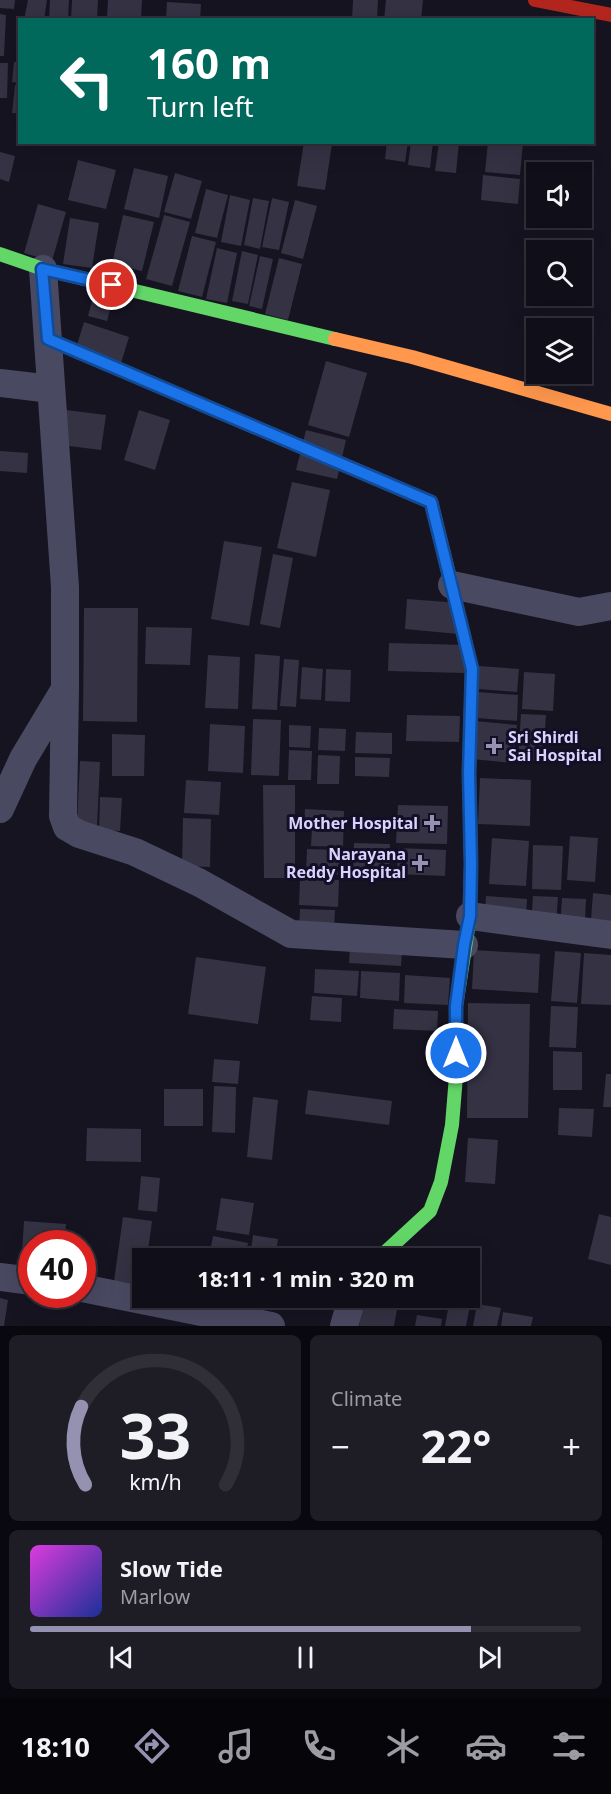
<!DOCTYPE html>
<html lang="en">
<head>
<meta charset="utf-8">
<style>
  body { margin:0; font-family:"Noto Sans",sans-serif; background:#1e1d26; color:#f1f3f6; height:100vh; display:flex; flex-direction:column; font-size:22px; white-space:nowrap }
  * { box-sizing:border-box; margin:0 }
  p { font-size:20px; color:#9c9ca2 }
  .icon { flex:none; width:33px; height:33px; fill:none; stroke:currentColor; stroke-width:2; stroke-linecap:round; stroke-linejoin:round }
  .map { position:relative; height:1326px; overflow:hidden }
  .side { display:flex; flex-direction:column; gap:9px; padding:9px; background:#09080e; flex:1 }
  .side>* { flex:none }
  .banner { position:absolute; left:18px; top:18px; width:576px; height:126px; border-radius:0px; box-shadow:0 6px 24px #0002,0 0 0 2px #302f38; background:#00695c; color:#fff; overflow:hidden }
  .fabs { position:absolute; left:526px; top:162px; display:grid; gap:12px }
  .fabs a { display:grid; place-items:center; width:66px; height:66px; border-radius:0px; background:#100f19; box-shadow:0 6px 24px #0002,0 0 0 2px #302f38; font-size:30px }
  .speed { position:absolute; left:18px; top:1230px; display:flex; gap:12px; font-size:30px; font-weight:700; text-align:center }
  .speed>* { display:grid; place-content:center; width:78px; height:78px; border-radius:50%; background:#100f19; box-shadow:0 6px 24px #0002,0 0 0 2px #302f38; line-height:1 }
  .speed .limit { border:9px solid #d22; background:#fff; color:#111 }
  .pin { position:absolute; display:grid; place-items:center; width:51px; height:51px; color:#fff; margin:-26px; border:3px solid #fff; border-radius:50%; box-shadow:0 2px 6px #0007 }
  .me { position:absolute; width:66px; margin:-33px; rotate:0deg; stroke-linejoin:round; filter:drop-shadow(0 0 4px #0008) }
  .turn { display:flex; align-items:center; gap:21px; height:126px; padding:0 30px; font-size:27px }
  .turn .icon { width:78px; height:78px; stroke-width:2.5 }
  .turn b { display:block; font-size:42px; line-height:51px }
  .big { font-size:45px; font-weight:700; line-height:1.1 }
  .side .tile { flex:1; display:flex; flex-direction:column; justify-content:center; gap:9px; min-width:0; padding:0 21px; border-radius:9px; background:#1e1d26 }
  .side .dial { align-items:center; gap:0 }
  .dial svg { height:156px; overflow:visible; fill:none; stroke:#302f38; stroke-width:7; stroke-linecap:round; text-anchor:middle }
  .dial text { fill:#f1f3f6; stroke:none }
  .song { display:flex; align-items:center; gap:18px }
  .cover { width:72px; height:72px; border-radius:9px; background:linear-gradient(135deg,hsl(300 70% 55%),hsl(230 70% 35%)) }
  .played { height:6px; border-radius:3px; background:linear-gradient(90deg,#9591b1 80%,#302f38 80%) }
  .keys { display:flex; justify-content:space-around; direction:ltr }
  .heat { display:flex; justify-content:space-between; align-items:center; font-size:33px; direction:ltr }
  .side .tiles { flex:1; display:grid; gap:9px; grid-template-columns:1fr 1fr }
  .tile:last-child { grid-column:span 2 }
  .trip { position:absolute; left:132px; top:1248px; width:348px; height:60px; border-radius:0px; background:#100f19; box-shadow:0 6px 24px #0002,0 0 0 2px #302f38; font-weight:700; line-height:60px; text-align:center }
  .tabs { display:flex; height:96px; justify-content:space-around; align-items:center; background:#06060a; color:#9c9ca2 }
  .tabs .icon { width:42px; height:42px }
  .tabs .current { color:#9591b1 }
  .tabs b { font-size:27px; color:#f1f3f6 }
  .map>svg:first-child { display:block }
  .building { fill:#343243 }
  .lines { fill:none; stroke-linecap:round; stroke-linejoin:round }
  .street { stroke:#4a4962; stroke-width:28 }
  .fast { stroke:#63d668; stroke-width:14 }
  .slow { stroke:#ff974d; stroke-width:14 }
  .jam { stroke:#b3261e; stroke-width:14 }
  .route-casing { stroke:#114b97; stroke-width:15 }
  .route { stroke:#1a73e8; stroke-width:10 }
  .poi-dot { fill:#9591b1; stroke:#130f26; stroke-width:2 }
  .labels { text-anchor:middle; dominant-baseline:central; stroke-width:6; stroke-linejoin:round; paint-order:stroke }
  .poi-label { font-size:16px; font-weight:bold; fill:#d9d4ff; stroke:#130f26; text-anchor:end }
</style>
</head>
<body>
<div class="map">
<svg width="611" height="1326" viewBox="0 0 611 1326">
  <rect width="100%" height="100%" fill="#161421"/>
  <path class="building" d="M0,0H15L14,9L0,8Z
    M28,0H47L44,20H24Z
    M50,0H69L68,20H49Z
    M72,0H98L97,20H71Z
    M108,0H142L141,18L107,16Z
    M353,0H378L377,20H352Z
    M386,0H423L421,20H384Z
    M167,2L201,4L200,20H166Z
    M0,14L6,15L4,56H0Z
    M14,62H20V83L12,82Z
    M0,63H8L7,98H0Z
    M15,85H20V113H12Z
    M304,142L332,144L325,190L297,186Z
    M387,142H408L405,162L385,159Z
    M411,142H433L430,168L408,165Z
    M439,142H459L456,173L435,171Z
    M488,142L523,143L520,175L485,172Z
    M0,152L15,156L9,182L0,179Z
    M78,160L116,170L106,209L68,200Z
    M134,168L168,176L159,218L124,209Z
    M175,173L202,181L191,219L164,212Z
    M483,175L520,179L518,204L481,200Z
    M206,189L228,195L217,238L195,233Z
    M230,195L250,200L241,246L221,242Z
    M253,198L269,201L260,249L244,245Z
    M272,198L289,202L279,250L262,247Z
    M295,200L317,206L303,259L281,253Z
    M38,204L66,212L52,261L24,253Z
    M123,215L154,222L142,271L112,264Z
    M164,215L190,222L172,286L146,279Z
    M70,218L99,223L92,268L63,264Z
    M192,236L216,242L202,297L178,291Z
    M217,248L237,253L227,303L206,299Z
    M242,251L258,255L248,304L232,301Z
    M260,256L273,259L262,309L249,306Z
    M279,258L302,264L288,320L265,314Z
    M97,282L116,288L107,321L88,316Z
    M84,322L129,337L118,373L73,358Z
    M326,361L367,373L349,437L308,425Z
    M58,409L106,415L101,450L53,444Z
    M139,410L170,420L155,470L124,460Z
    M306,430L346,440L337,479L296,470Z
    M0,451L28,453L27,473L0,471Z
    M292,482L330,490L316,557L277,548Z
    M224,541L262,547L249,626L211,619Z
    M273,554L293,558L280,628L260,624Z
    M407,599L460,603L458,634L405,629Z
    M84,608H138L137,722L83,721Z
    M146,627L192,628L190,665L145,664Z
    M389,643L466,645L465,673L388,671Z
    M255,654L280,656L277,710L252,709Z
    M208,655L240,657L238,709L205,708Z
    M284,659L299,660L296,707L280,706Z
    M479,666L519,669L517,692L478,689Z
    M302,667L323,669L321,700L300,699Z
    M326,669L351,670L350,702L325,701Z
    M524,672L555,674L553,711L522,709Z
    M478,692L518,695L517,721L476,718Z
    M521,714L546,715L543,761L518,760Z
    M407,715L460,716L459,742L406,741Z
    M253,719L281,720L279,776L251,775Z
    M475,721L517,725L513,763L472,759Z
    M210,724L245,726L243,773L208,771Z
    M289,725L311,726L310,748L289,747Z
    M319,728L346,729L345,751L318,750Z
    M356,732L392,733V754L355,753Z
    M112,734L145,735L144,776H112Z
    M289,750L312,751L311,780H288Z
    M318,755L340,756L339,784H317Z
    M355,757L390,758L389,777L355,776Z
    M80,761L100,762L97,827L77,826Z
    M480,778L531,780L530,826L478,824Z
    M186,780L221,782L219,815L184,813Z
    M263,785H295V878H264Z
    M100,797L122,798L120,831L99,830Z
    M398,805L448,806L447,844L396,843Z
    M305,809L344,811L343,847L311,846L312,828L304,827Z
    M183,818L211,819L210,867L182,866Z
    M570,836L598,838L595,882L567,880Z
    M492,838L529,841L526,886L489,884Z
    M354,843L390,844L389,873L353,871Z
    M533,845L563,846L561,890L532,889Z
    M398,848L446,850L445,876L397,874Z
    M307,849L343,850L342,875L306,874Z
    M300,879L339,880L338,907L299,905Z
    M593,893L611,895V947L589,946Z
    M486,896L527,899L525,934L484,932Z
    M533,896L558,897L555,939L530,938Z
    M562,898L586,899L584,944L559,942Z
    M300,909L335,910L334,930L299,929Z
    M351,932L403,935L401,966L349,963Z
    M474,950L540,954L538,993L472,989Z
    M555,951L581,953L577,1003L551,1001Z
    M584,953L611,955V1005L581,1004Z
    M196,957L266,967L258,1024L188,1014Z
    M315,969L359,971L357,996L314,993Z
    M361,971L400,973L399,1001L360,998Z
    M405,975L450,978L448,1005L404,1003Z
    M312,996L342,998L341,1022L310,1020Z
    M468,1003L530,1004L528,1118H467Z
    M551,1006L578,1007L576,1048L549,1047Z
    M394,1009L438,1011L437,1031L393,1029Z
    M553,1051L582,1052V1090H553Z
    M214,1059L240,1061L238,1084L212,1082Z
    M606,1074H611V1107H603Z
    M214,1086L236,1087L235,1133L212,1132Z
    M164,1089H203V1126H164Z
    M308,1090L392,1101L389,1125L305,1114Z
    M253,1097L278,1100L272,1160L247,1157Z
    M559,1108L594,1109L592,1137L558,1135Z
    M87,1128L141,1129V1162L86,1161Z
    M468,1138L498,1140L495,1184L465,1182Z
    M141,1176L160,1178L157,1212L138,1210Z
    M221,1198L254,1203L249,1235L216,1230Z
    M599,1214L611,1217V1265L588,1259Z
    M123,1217L152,1221L147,1258H142V1285L114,1281Z
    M24,1221L66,1224L64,1244H32V1270L21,1269Z
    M253,1235L278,1239L275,1258H250Z
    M213,1236L248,1243L245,1258H209Z
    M470,1278L475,1279L466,1326H445L450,1298H470Z
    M0,1298L8,1300L4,1326H0Z
    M365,1298H399L394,1326H359Z
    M423,1298H445L444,1306L422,1301Z
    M477,1304L501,1308L497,1326H473Z
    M503,1312L533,1317L531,1326H501Z
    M417,1315L442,1319L441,1326H415Z"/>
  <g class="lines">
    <path class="street" d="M0,383L51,389
      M452,585L579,612L611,606
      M65,689L63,816L67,827L79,834L135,852L200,883L291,934L464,945
      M0,809L23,759L65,689V587L43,269
      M470,916L611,935
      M0,1277L32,1281
      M82,1288L271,1326
      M344,1326L352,1298"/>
    <path class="fast" d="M0,254L43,269L335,339
      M379,1258L430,1211L441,1182L452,1125L456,1076V1006L469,922"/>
    <path class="slow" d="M48,339L431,502L451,583
      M335,339L412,357L611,414"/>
    <path class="jam" d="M535,0L611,15
      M451,583L472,669L469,773L471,864L469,922"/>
  </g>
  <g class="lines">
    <defs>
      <path id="route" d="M112,285L42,269L48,339L431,502L472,669L469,773L471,864L470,916L464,945L456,1006V1053"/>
    </defs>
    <use href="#route" class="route-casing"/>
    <use href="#route" class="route"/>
  </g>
  <g class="poi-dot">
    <path d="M491 737h6v6h6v6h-6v6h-6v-6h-6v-6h6z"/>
    <path d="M429 814h6v6h6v6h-6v6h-6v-6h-6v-6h6z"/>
    <path d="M417 854h6v6h6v6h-6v6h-6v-6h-6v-6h6z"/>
  </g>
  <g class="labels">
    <g class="poi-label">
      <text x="508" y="737" text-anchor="start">Sri Shirdi<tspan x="508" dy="18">Sai Hospital</tspan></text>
      <text x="418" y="823">Mother Hospital</text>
      <text x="406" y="854">Narayana<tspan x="406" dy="18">Reddy Hospital</tspan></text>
    </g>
  </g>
</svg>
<div class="fabs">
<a><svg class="icon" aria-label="sound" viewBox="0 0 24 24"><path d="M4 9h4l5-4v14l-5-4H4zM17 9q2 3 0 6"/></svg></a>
<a><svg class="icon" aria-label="search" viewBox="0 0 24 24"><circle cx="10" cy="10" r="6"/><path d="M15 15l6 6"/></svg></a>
<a><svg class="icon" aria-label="layers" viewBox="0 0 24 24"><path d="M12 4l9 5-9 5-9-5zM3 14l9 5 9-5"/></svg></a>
</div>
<div class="speed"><div class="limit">40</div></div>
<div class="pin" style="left:112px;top:285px;background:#d93025"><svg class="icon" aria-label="arrive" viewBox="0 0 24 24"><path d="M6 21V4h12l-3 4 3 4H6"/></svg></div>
<svg class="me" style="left:456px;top:1053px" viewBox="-20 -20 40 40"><circle r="17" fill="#1a73e8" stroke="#fff" stroke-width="3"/><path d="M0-11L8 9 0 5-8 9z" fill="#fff"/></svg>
<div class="trip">18:11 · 1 min · 320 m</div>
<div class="banner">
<div class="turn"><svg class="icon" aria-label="left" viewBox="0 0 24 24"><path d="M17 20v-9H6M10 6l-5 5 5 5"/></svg><div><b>160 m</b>Turn left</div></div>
</div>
</div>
<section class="side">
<div class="tiles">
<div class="tile dial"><svg viewBox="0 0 100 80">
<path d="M14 69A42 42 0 1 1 86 69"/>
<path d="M14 69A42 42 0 0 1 12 29" stroke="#9591b1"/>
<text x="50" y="56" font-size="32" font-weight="700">33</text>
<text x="50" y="72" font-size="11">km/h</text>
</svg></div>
<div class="tile"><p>Climate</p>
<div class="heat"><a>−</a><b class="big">22°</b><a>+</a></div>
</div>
<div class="tile">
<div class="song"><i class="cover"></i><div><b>Slow Tide</b><p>Marlow</p></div></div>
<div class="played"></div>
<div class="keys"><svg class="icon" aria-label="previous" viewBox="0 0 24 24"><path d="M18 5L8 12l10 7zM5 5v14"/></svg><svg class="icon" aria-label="pause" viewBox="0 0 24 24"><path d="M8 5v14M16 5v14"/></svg><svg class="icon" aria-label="next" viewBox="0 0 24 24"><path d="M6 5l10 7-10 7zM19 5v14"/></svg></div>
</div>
</div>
</section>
<nav class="tabs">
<b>18:10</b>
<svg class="icon current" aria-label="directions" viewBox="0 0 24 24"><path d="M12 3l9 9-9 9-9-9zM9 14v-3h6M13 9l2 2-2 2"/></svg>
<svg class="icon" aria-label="music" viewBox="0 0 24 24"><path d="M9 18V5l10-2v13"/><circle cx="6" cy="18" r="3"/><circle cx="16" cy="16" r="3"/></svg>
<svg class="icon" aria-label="phone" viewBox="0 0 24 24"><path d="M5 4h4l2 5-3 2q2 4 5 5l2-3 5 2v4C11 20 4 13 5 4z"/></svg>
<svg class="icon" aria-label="climate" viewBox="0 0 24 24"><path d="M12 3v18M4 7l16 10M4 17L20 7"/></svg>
<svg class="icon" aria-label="car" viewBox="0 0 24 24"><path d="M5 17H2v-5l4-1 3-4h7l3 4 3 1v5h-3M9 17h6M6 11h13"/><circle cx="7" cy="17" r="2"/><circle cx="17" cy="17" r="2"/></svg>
<svg class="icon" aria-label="filters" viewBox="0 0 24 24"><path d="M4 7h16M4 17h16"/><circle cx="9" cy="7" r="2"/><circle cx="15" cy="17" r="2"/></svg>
</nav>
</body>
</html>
